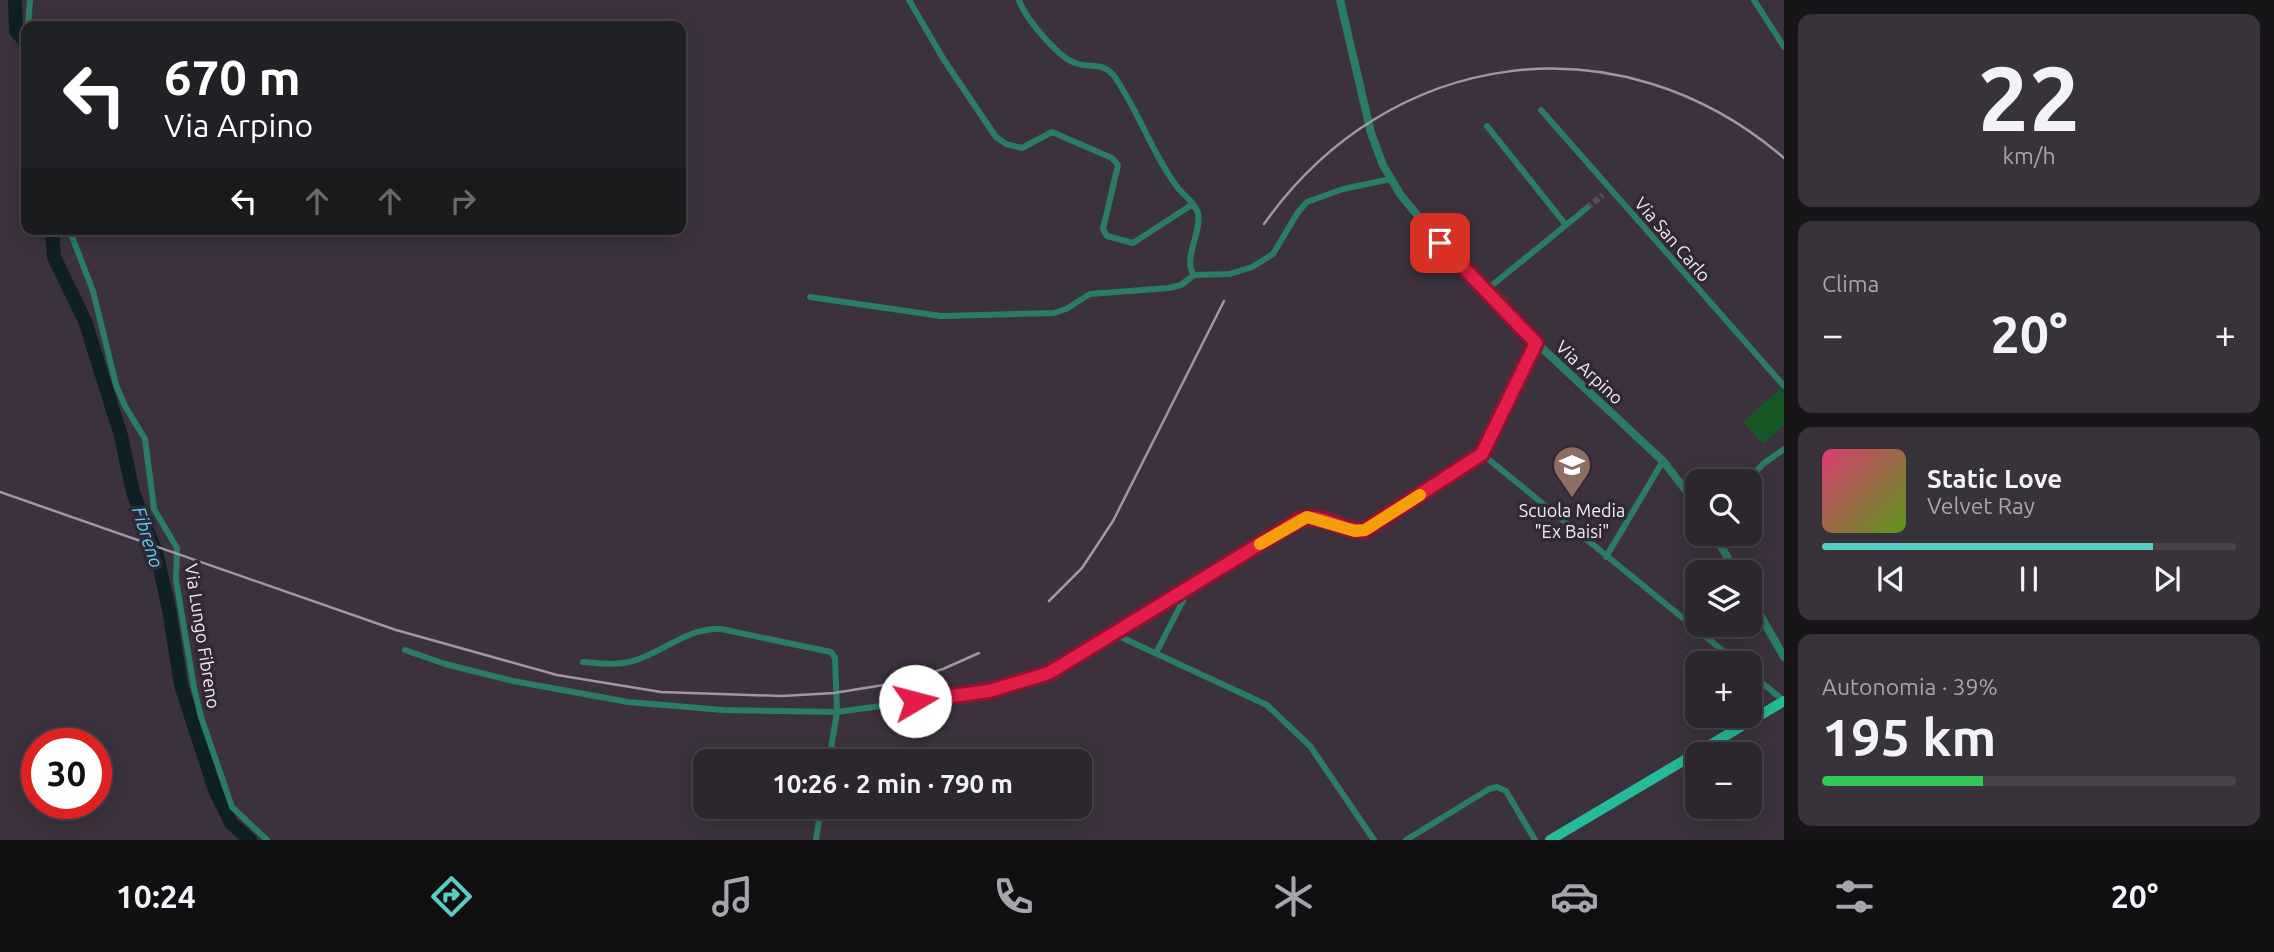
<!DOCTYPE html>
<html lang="it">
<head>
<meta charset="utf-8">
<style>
  body { margin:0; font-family:Ubuntu,sans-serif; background:#38323a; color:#f1f3f6; height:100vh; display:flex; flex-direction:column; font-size:26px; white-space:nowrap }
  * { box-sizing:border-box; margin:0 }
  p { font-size:23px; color:#a6a5aa }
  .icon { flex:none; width:38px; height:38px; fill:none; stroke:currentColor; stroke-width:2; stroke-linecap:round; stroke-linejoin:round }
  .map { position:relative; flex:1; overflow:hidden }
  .side { display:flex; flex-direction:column; gap:14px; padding:14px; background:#181519; width:490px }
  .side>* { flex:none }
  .hud { position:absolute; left:21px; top:21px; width:665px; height:214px; border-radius:14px; box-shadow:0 4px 18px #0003,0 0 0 2px #48434a; background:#202124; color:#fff; overflow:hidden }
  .tools { position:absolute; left:1685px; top:469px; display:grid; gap:14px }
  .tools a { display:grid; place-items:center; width:77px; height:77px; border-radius:14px; background:#2c262e; box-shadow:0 4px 18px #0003,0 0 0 2px #48434a; font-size:35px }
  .speed { position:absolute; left:21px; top:728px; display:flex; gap:14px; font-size:35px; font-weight:700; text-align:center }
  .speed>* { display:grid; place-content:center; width:91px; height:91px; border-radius:50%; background:#2c262e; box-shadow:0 4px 18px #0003,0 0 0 2px #48434a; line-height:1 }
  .speed .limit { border:10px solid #d22; background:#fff; color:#111 }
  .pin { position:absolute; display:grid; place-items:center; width:60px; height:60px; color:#fff; margin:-30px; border-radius:14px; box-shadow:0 4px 10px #0006 }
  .me { position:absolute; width:77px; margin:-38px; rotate:82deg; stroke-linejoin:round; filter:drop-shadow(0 0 5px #0008) }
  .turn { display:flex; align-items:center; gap:24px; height:147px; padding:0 28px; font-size:32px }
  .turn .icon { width:91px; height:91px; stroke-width:2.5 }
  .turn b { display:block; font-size:49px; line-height:60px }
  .lanes { display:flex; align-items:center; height:66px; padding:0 28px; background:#0003; justify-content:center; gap:35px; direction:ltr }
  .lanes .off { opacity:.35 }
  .big { font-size:52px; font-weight:600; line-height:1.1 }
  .side .card { flex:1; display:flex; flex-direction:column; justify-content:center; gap:10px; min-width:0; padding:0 24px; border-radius:14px; background:#38323a }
  .side .dial { align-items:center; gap:0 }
  .dial b { font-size:91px; line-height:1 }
  .song { display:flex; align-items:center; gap:21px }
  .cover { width:84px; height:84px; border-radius:10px; background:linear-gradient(135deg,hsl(340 70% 55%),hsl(90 70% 35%)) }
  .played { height:7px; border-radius:4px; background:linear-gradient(90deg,#57cec1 80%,#48434a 80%) }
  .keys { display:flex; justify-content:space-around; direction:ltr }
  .heat { display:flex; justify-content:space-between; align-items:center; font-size:38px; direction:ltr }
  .charge { height:10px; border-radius:5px; background:linear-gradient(90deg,#34c759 39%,#48434a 0) }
  .trip { position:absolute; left:693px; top:749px; width:399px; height:70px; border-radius:14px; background:#2c262e; box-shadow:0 4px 18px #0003,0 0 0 2px #48434a; font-weight:600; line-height:70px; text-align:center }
  .tabs { display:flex; height:112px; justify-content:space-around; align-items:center; background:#120f12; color:#a6a5aa }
  .tabs .icon { width:49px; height:49px }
  .tabs .on { color:#57cec1 }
  .tabs b { font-size:32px; color:#f1f3f6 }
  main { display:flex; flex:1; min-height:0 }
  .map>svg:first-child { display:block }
  .green { fill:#195626 }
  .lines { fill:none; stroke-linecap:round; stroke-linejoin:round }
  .river { stroke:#0e2025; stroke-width:14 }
  .minor-tunnel { stroke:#564e59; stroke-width:6; stroke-dasharray:6 3; stroke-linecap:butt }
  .minor { stroke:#2b7c67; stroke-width:6 }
  .tertiary { stroke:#2b7c67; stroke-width:8 }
  .primary { stroke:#26ba99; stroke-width:10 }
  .rail { stroke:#9f97a1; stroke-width:2.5 }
  .route-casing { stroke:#92132f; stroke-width:18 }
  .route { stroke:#e11d48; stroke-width:12 }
  .slow { stroke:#f59e0b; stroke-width:12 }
  .labels { text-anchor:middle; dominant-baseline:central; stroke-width:7; stroke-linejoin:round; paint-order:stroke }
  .street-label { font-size:18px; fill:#f0eaf2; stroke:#312834 }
  .poi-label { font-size:18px; fill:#f0eaf2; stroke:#312834 }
  .water-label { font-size:19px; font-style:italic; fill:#4ed6fd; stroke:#312834 }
</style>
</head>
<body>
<main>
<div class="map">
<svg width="1784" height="840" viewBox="0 0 1784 840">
  <rect width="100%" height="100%" fill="#3b323e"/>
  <path class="green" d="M1780,389L1784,393V425L1763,444L1743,422Z"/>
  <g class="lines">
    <path class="river" d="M15,0L16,31L26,42
      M52,229L54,257L85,321L121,436L133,492L157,556L169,609L181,685L215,790L231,823L250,840"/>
    <path class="minor-tunnel" d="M1587,208L1603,195"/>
    <path class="minor" d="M909,0L944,60L996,137L1006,144L1022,148L1052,132L1112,158L1118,165L1103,229L1107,236L1133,243L1193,204
      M1019,0C1025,18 1058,57 1075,63C1090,69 1103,61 1114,76C1139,111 1152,154 1178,188C1184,196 1195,202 1198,213C1202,233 1182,259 1194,275
      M1754,0L1784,47
      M28,26L30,0
      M1541,110L1784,386
      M1487,126L1566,225
      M69,229L93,291L116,385L125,406L145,439L154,509L177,548L176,580L194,688L201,717L232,807L267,840
      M1485,291L1587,208
      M810,297L941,316L1054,313L1066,309L1090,294L1169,288L1181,285L1194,275L1230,274L1252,267L1273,254L1298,212L1307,202L1343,189L1391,179
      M1536,343L1482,454L1738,663
      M1748,481L1763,464L1784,449
      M1606,557L1663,461
      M1114,634L1267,705L1310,746L1374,840
      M405,650L445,664L513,681L628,702L723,710L837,712L835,658L831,652L721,629C687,627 663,653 633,661C614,666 602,663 583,662
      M1156,653L1189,589
      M1750,673L1784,701
      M829,761L837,712L982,692L1049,673L1299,520C1322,511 1342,534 1365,530L1482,454
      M816,840L821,807
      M1406,840L1489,789L1497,787L1506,791L1535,840"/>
    <path class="tertiary" d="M1340,0L1371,133L1383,165L1400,194L1440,243L1512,320L1663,461L1698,506
      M1714,534L1736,572
      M1750,597L1784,657"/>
    <path class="primary" d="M1550,840L1784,701"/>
    <path class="rail" d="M1264,224C1389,47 1619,16 1784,158
      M0,492L396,630L557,675L661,692L782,696L834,693L896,683L943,669L979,653
      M1049,601L1082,568L1113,521L1224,301"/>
  </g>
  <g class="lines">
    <defs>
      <path id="route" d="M915,701L989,691L1049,673L1299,520C1322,511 1342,533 1365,530L1482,454L1536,343L1440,243"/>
    </defs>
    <use href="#route" class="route-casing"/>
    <use href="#route" class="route"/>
    <path class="slow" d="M1260,544L1307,517L1355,531L1365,530L1420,495"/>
  </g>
  <defs>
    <symbol id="school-pin" viewBox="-11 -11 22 30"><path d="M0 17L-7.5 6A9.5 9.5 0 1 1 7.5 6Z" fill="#8d6e63" stroke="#312834"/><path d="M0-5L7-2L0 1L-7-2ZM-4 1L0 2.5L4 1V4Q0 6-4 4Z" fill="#fff"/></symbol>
  </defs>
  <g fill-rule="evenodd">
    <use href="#school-pin" x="1550" y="443" width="44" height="60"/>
  </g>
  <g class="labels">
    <g class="street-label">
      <text transform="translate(1673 239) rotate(49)">Via San Carlo</text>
      <text transform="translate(1590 372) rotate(43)">Via Arpino</text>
      <text transform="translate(203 636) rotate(81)">Via Lungo Fibreno</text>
    </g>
    <g class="poi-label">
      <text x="1572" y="510">Scuola Media<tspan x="1572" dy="21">"Ex Baisi"</tspan></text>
    </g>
    <g class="water-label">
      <text transform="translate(148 537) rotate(72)">Fibreno</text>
    </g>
  </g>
</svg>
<div class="tools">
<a><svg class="icon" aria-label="search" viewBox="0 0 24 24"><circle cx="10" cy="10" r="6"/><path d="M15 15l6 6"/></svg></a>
<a><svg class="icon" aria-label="layers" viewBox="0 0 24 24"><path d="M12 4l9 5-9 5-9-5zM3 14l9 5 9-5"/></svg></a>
<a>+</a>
<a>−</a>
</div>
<div class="speed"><div class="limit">30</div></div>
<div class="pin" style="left:1440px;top:243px;background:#d93025"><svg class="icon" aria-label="arrive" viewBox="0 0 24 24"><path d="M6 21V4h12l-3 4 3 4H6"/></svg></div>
<svg class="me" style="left:915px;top:701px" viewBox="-20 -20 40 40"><circle r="19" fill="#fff"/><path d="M0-13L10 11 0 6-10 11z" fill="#e11d48"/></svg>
<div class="trip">10:26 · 2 min · 790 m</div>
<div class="hud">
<div class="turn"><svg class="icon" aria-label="left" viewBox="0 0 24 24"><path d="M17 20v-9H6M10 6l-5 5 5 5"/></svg><div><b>670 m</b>Via Arpino</div></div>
<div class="lanes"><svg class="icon" aria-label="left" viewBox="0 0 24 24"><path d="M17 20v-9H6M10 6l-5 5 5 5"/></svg><svg class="icon off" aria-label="ahead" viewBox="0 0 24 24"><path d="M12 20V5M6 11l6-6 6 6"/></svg><svg class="icon off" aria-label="ahead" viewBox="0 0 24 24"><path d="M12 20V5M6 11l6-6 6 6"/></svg><svg class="icon off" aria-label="right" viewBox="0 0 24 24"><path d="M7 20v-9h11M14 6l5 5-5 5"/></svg></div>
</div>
</div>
<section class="side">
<div class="card dial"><b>22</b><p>km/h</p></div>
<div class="card"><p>Clima</p>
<div class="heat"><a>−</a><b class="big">20°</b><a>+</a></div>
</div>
<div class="card">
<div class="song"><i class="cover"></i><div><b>Static Love</b><p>Velvet Ray</p></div></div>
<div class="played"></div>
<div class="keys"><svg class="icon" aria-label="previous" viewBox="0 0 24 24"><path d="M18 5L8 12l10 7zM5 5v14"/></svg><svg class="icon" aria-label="pause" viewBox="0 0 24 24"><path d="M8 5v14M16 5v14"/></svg><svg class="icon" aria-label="next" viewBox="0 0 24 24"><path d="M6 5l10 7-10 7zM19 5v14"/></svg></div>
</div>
<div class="card"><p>Autonomia · 39%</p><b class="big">195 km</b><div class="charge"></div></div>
</section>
</main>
<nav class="tabs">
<b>10:24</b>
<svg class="icon on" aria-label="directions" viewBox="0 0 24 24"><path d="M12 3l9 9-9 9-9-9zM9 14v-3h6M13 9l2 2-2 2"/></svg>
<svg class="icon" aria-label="music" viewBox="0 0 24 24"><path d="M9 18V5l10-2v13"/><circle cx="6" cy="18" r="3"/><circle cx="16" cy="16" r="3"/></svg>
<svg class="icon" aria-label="phone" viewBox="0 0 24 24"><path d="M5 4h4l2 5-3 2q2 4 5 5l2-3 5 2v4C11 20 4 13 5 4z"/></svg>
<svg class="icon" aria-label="climate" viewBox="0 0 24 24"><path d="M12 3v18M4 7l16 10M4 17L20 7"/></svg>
<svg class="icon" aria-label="car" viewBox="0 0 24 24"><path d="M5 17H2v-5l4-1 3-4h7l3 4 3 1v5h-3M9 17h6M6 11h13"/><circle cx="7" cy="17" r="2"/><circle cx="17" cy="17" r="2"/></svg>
<svg class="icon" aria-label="filters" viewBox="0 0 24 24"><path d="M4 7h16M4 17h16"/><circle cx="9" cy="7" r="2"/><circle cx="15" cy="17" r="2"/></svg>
<b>20°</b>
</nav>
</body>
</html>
